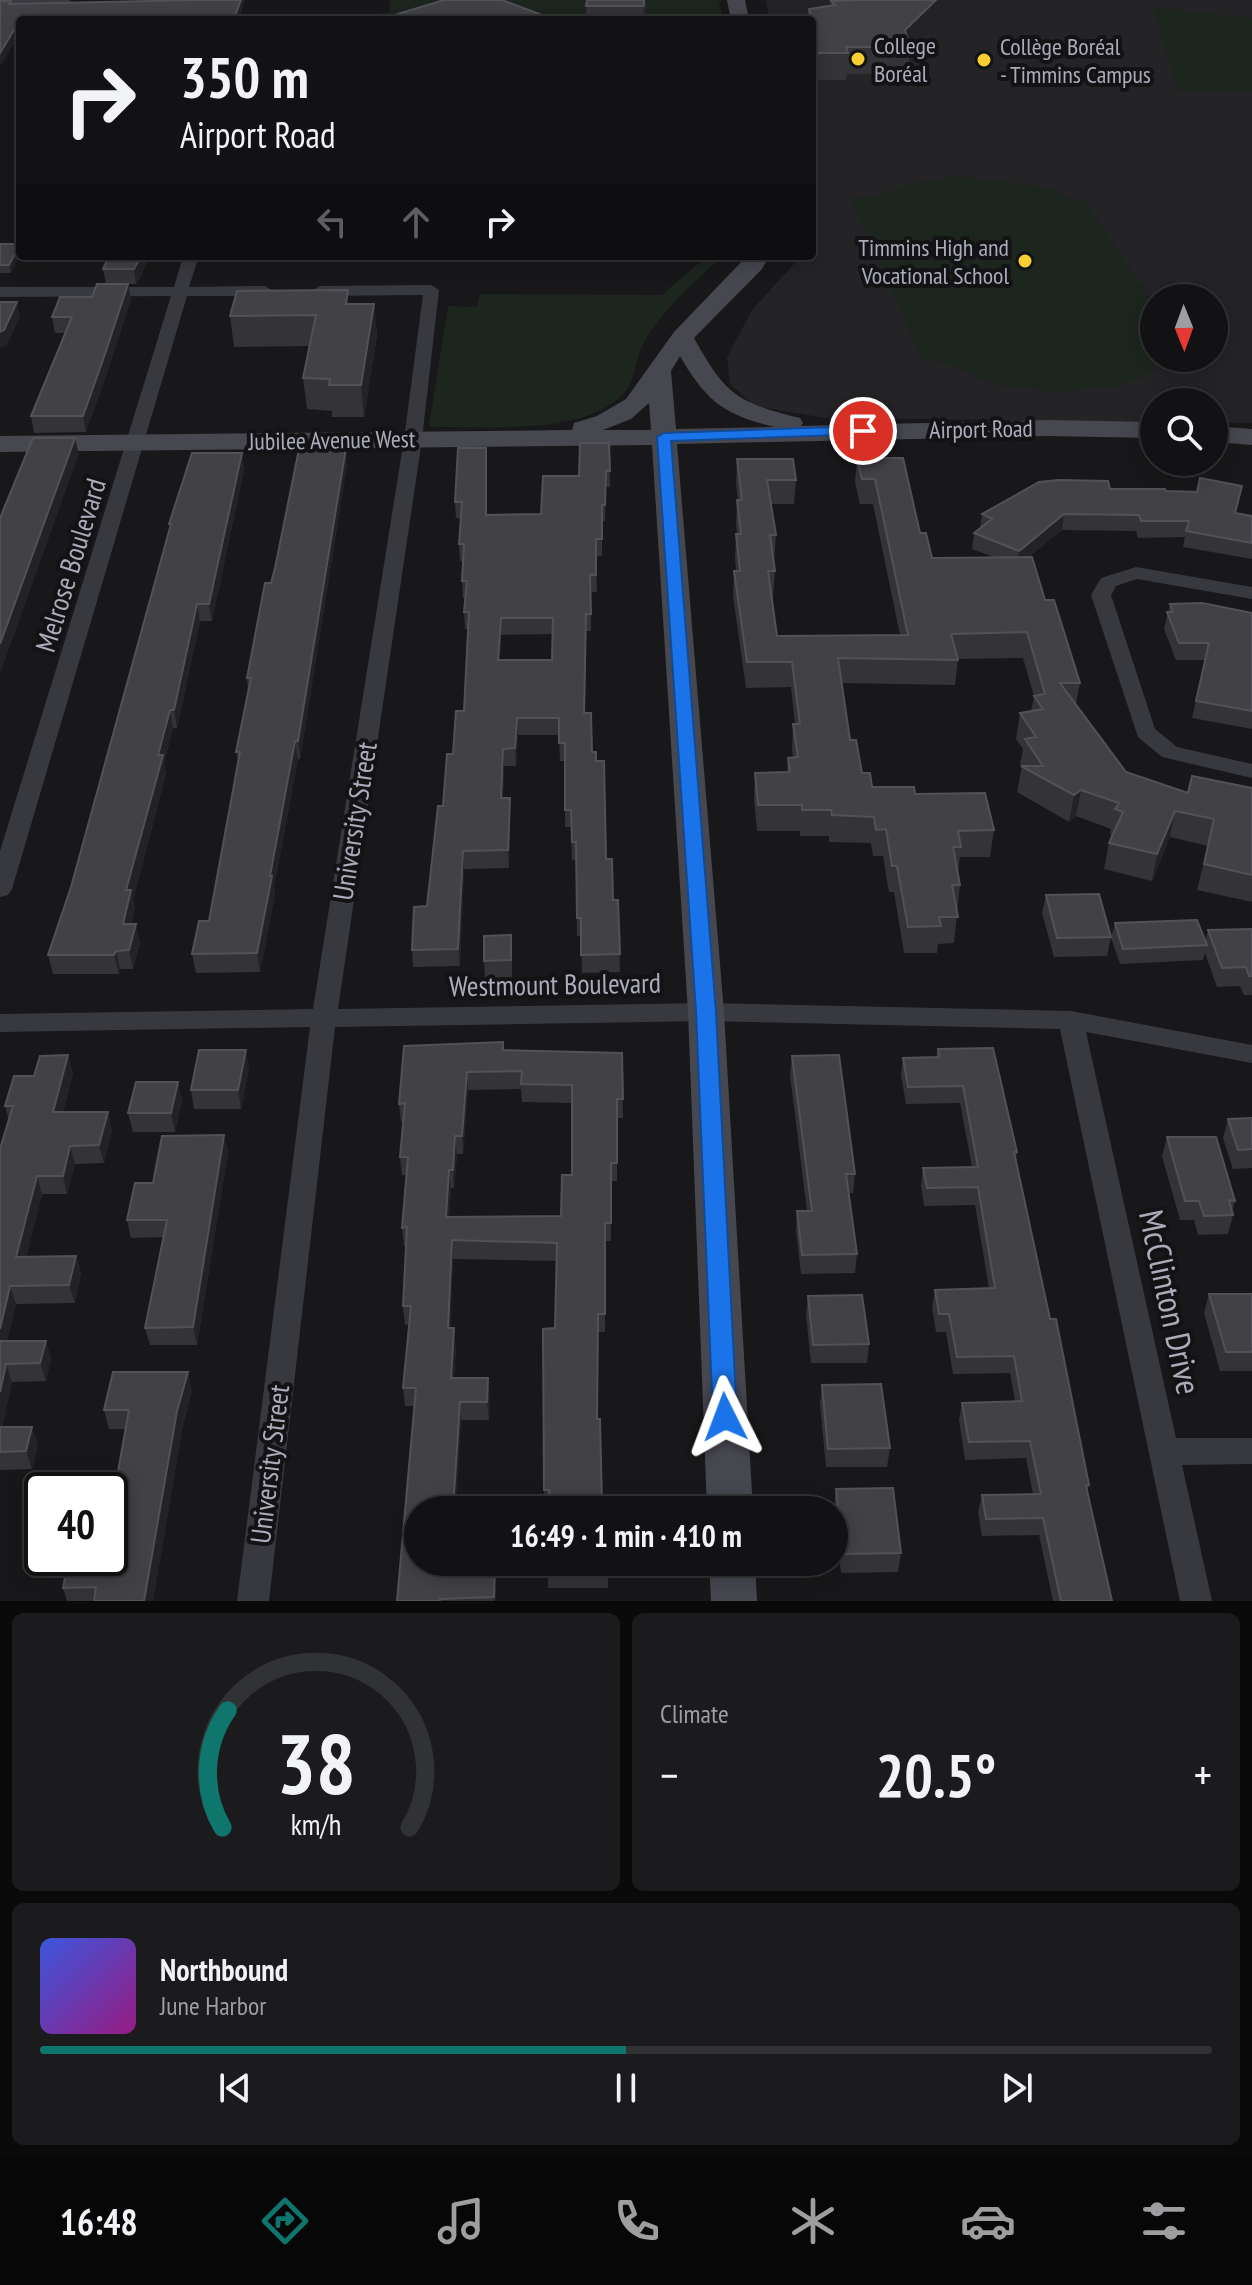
<!DOCTYPE html>
<html lang="en">
<head>
<meta charset="utf-8">
<style>
  body { margin:0; font-family:"PT Sans Narrow",sans-serif; background:#1b1b1d; color:#f1f3f6; height:100vh; display:flex; flex-direction:column; font-size:30px; white-space:nowrap }
  * { box-sizing:border-box; margin:0 }
  p { font-size:26px; color:#9c9ea0 }
  .icon { flex:none; width:44px; height:44px; fill:none; stroke:currentColor; stroke-width:2; stroke-linecap:round; stroke-linejoin:round }
  .map { position:relative; height:1601px; overflow:hidden }
  .details { display:flex; flex-direction:column; gap:12px; padding:12px; background:#0a0a0b; flex:1 }
  .details>* { flex:none }
  .guide { position:absolute; left:16px; top:16px; width:800px; height:244px; border-radius:8px; box-shadow:0 4px 20px #0003,0 0 0 2px #313234; background:#121214; color:#f1f3f6; overflow:hidden }
  .needle { width:52px; rotate:179deg }
  .fabs { position:absolute; left:1140px; top:284px; display:grid; gap:16px }
  .fabs a { display:grid; place-items:center; width:88px; height:88px; border-radius:50%; background:#121214; box-shadow:0 4px 20px #0003,0 0 0 2px #313234; font-size:40px }
  .speed { position:absolute; left:24px; top:1472px; display:flex; gap:16px; font-size:40px; font-weight:700; text-align:center }
  .speed>* { display:grid; place-content:center; width:104px; height:104px; border-radius:50%; background:#121214; box-shadow:0 4px 20px #0003,0 0 0 2px #313234; line-height:1 }
  .speed .limit { border:4px solid #111; border-radius:12px; background:#fff; color:#111 }
  .pin { position:absolute; display:grid; place-items:center; width:68px; height:68px; color:#fff; margin:-34px; border:4px solid #fff; border-radius:50%; box-shadow:0 2px 8px #0007 }
  .me { position:absolute; width:88px; margin:-44px; rotate:357deg; stroke-linejoin:round; filter:drop-shadow(0 0 6px #0008) }
  .turn { display:flex; align-items:center; gap:28px; height:168px; padding:0 32px; font-size:36px }
  .turn .icon { width:104px; height:104px; stroke-width:2.5 }
  .turn b { display:block; font-size:56px; line-height:68px }
  .lanes { display:flex; align-items:center; height:76px; padding:0 32px; background:#0003; justify-content:center; gap:40px; direction:ltr }
  .lanes .off { opacity:.35 }
  .big { font-size:60px; font-weight:700; line-height:1.1 }
  .details .card { flex:1; display:flex; flex-direction:column; justify-content:center; gap:12px; min-width:0; padding:0 28px; border-radius:12px; background:#1b1b1d }
  .details .dial { align-items:center; gap:0 }
  .dial svg { height:208px; overflow:visible; fill:none; stroke:#313234; stroke-width:7; stroke-linecap:round; text-anchor:middle }
  .dial text { fill:#f1f3f6; stroke:none }
  .song { display:flex; align-items:center; gap:24px }
  .cover { width:96px; height:96px; border-radius:12px; background:linear-gradient(135deg,hsl(230 70% 55%),hsl(310 70% 35%)) }
  .played { height:8px; border-radius:4px; background:linear-gradient(90deg,#0f766e 50%,#313234 50%) }
  .keys { display:flex; justify-content:space-around; direction:ltr }
  .heat { display:flex; justify-content:space-between; align-items:center; font-size:44px; direction:ltr }
  .details .tiles { flex:1; display:grid; gap:12px; grid-template-columns:1fr 1fr }
  .card:last-child { grid-column:span 2 }
  .trip { position:absolute; left:404px; top:1496px; width:444px; height:80px; border-radius:40px; background:#121214; box-shadow:0 4px 20px #0003,0 0 0 2px #313234; font-weight:700; line-height:80px; text-align:center }
  .dock { display:flex; height:128px; justify-content:space-around; align-items:center; background:#070708; color:#9c9ea0 }
  .dock .icon { width:56px; height:56px }
  .dock .on { color:#0f766e }
  .dock b { font-size:36px; color:#f1f3f6 }
  .map>svg:first-child { display:block }
  .built { fill:#242427; fill-rule:evenodd }
  .green { fill:#1d251f }
  .lines { fill:none; stroke-linecap:round; stroke-linejoin:round }
  .street { fill:#38393f; fill-rule:evenodd }
  .secondary { fill:#46474f; fill-rule:evenodd }
  .wall { fill:#343438; fill-rule:evenodd }
  .shaded-wall { fill:#232326 }
  .building { fill:#414146; stroke:#515258; stroke-width:2; fill-rule:evenodd }
  .route { fill:#1a73e8; stroke:#114b97; stroke-width:2 }
  .poi-dot { fill:#f7ce33; stroke:#131315; stroke-width:3 }
  .labels { text-anchor:middle; dominant-baseline:central; stroke-width:8; stroke-linejoin:round; paint-order:stroke }
  .far-poi-label { font-size:24px; fill:#aaacba; stroke:#131315; text-anchor:start }
  .far-street-label { font-size:24px; fill:#aaacba; stroke:#131315 }
  .street-label { font-size:28px; fill:#aaacba; stroke:#131315 }
  .near-street-label { font-size:34px; fill:#aaacba; stroke:#131315 }
</style>
</head>
<body>
<div class="map">
<svg width="1252" height="1601" viewBox="0 0 1252 1601">
  <rect width="100%" height="100%" fill="#18181a"/>
  <path class="built" d="M766,0H1252V423H1214V402H1154V422L825,418L754,406L730,384L727,357L752,310L801,256H812V20H769ZM1154,298H1214V358H1154Z"/>
  <path class="green" d="M390,0H719L723,20H340L389,12Z
    M1153,7L1252,18V92L1178,91Z
    M951,177C985,178 1016,182 1049,189C1063,193 1070,202 1085,201L1154,304V358L1191,359L1164,361L1147,374L1118,386L1056,392L997,385L939,361L922,359L850,198H876L904,185Z
    M707,256H723C694,282 664,308 644,342C635,357 636,381 624,393C584,437 484,426 429,427L448,306L477,307L480,294L662,295Z"/>
  <g class="lines">
    <path class="street" d="M0,0H69L73,3L67,7L0,8Z
      M183,256H199L189,287L265,286L273,291L265,296H187L12,889L8,895L0,897V851L171,296L0,297V287H174Z
      M431,285L439,290L422,439L338,1009L706,1003L1071,1011L1252,1045V1063L1086,1032L1176,1438H1252V1464L1182,1465L1212,1601H1180L1060,1029L706,1021L335,1027L269,1601H237L310,1027L0,1032V1014L313,1009L404,439L423,295L320,296L312,291L320,286Z
      M1136,567L1252,587V599L1137,579L1116,586L1111,595L1155,729L1177,747L1252,764V778L1162,757L1138,737L1091,595L1101,578Z"/>
    <path class="secondary" d="M727,0H745L749,20H731Z
      M747,256H769L762,269L694,338C726,395 736,402 800,418L803,423L801,426L1048,420L1154,422V438L1048,436L677,444L724,1012L753,1510H707L688,1012L652,445L0,452V436L572,430L574,423L597,416L626,399L674,332ZM680,356C706,401 724,415 775,427L676,429L671,371ZM649,403L651,430H603L631,419Z
      M1214,426L1252,429V445L1214,442Z
      M709,1562H755L757,1601H711Z"/>
  </g>
  <path class="wall" d="M245,0L238,20H20V35H19L2,63L0,64V1L11,4Z
    M587,0H646L644,20H586Z
    M831,1L944,14L910,49L908,73L847,74L846,80H812V20L808,19L809,9L831,6Z
    M0,244H20L11,273H0Z
    M104,256H149L141,276L136,284H128L131,299L108,370L86,432L34,433L31,416L65,333H55L52,317L92,297L106,284L103,269L105,265Z
    M350,304H374L377,335L364,417H332V411L307,409L303,378L310,346L234,347L230,316Z
    M609,443L610,487H606L605,521H602V556H596L597,592H591V631H586L585,713L592,752L596,761L606,859L613,900H618L620,972L582,973L581,936H577L576,860H572L571,827H565V761H560L559,735H518L516,766H504L503,798H510V815L509,868L464,869L460,966L413,967L412,950L427,906L453,754L464,711L468,629H465L464,612L465,598H463L462,581L463,561H460L459,544L461,518H456L455,502L487,464V515L541,514L579,476ZM553,634L552,660H500L501,635Z
    M242,453L244,470L212,621H200L177,728H173L164,763L166,774L133,900L135,909L131,924L140,943L133,969H120L119,974H53L48,955L71,887L170,529L169,524Z
    M857,458L920,533L932,558L994,557L972,549L974,533L980,528L982,514L1110,489L1166,491L1236,513L1252,516V559L1183,547L1185,537L1138,538L1136,531L1062,530L1028,557L1080,683L1076,704L1126,772L1188,793L1252,788V902L1197,890L1208,846L1170,837L1152,881L1104,869L1109,843L1112,836L1110,835L1111,829L1076,816L1069,822L1017,792L1022,766L1020,764L1023,749L1016,739L1020,713L1031,711L1034,696L1023,658L958,659L955,685L842,683L850,740L862,773L872,787L915,794L994,830L990,857H960L958,871L960,885L954,943L938,944L937,953H904L894,892H889L883,856H873L871,843L829,842V836H800V831H757L754,799L755,773L787,772L788,758L793,757L792,750L793,724H795L791,687L746,688L733,596L734,571H736L735,558L736,534H737L736,525L737,500H738L736,483L737,459L796,480L794,504H771L776,535L774,560H773L775,571L773,596H772L777,636L900,635L873,504H860L855,482Z
    M347,465L300,759H298L274,887L275,894L260,972L196,973L192,954L209,921L238,761L236,752L248,690L247,678L271,583Z
    M1170,604L1252,613V729L1192,718L1205,660H1176L1164,629Z
    M1046,895L1111,937L1107,956L1054,957L1042,913Z
    M1115,923L1205,941L1208,930L1252,929V995H1244L1240,986L1217,987L1205,953L1203,960L1120,964L1111,938Z
    M512,954V979L485,980L484,961Z
    M938,1049L1017,1152L1016,1160L1050,1319L1089,1485L1087,1492L1112,1601H1053L1039,1535L982,1536L978,1512L982,1495L1033,1494L1026,1458L965,1460L959,1420L962,1403L1015,1401L1010,1373L953,1374L946,1332H936L932,1307L935,1290L989,1288L975,1205L924,1206L921,1185L923,1168L972,1167L960,1103L906,1104L901,1075L903,1058L936,1057Z
    M503,1050L622,1053L623,1118H617V1181H611V1241H605V1332H598L549,1508H545L544,1490L555,1328L557,1261L453,1259L450,1328L456,1347L454,1378L490,1396L489,1420H461L456,1510H418V1562L496,1576V1601H397L414,1406H405L403,1388L409,1324L405,1325L403,1306L406,1246H404L402,1228L406,1175H402L400,1157L403,1122H401L399,1104ZM521,1089L522,1102L572,1103V1175L561,1216L449,1217L451,1188H454L457,1154H463L468,1090Z
    M792,1056L855,1174L853,1193H848L857,1254L855,1273L801,1274L796,1230L797,1211H807L790,1075Z
    M249,1069L241,1109H194L191,1090Z
    M73,1073L63,1112L112,1130L104,1163L75,1164L67,1194H42L26,1257L76,1256L81,1274L75,1303L16,1304L7,1341H46L51,1359L46,1381L12,1382L2,1427L38,1444L32,1469L0,1470V1149L9,1120L5,1106L34,1076Z
    M178,1082L182,1101L175,1132H133L128,1113Z
    M1252,1118V1168L1233,1169L1223,1138L1228,1119Z
    M224,1135L228,1153L197,1345H150L145,1328L164,1237L131,1238L127,1220L153,1183Z
    M1167,1137L1235,1201L1232,1211L1233,1215L1228,1234L1198,1235L1194,1220H1180L1162,1156Z
    M1209,1294H1252V1371H1220L1204,1313Z
    M808,1296L869,1344L867,1363H811L806,1315Z
    M822,1385L890,1448L887,1467H826L820,1404Z
    M192,1391L182,1430L153,1601H67L63,1588L110,1558L126,1429H109L104,1410Z
    M836,1489L901,1553L898,1572L841,1573L834,1508Z
    M548,1562H608V1588H548Z"/>
  <path class="shaded-wall" d="M241,0H245L238,20H235V16Z
    M644,0H646L643,20Z
    M936,0H946L944,14L910,49L905,30Z
    M17,25L19,35L2,63L0,64V53Z
    M20,244V254L11,273L9,265Z
    M141,256H149L141,276L136,284L134,269Z
    M128,284L131,299L108,370L86,432L83,416Z
    M17,302L20,317L7,345L0,348V332Z
    M374,304L377,335L364,417L361,385Z
    M75,438L79,454L0,674V644Z
    M346,448L347,465L300,759L298,741Z
    M242,453L244,470L212,621L209,604Z
    M1064,514L1062,530L1017,567L1019,551Z
    M197,604L200,621L177,728L174,710Z
    M501,618V635L499,677L498,660Z
    M170,710L173,728L164,763L166,774L133,900L135,909L127,943L123,924L126,890Z
    M517,718L518,735L516,766L515,748Z
    M295,741L298,759L274,887L275,894L260,972L257,953L270,876Z
    M503,749L504,766L502,815L501,798Z
    M1081,790L1076,816L1069,822L1074,795Z
    M510,798V815L509,868L508,850Z
    M1175,811L1170,837L1152,881L1157,854Z
    M463,851L464,869L460,966L458,949Z
    M136,924L140,943L133,969L129,950Z
    M116,951L120,969L119,974L114,955Z
    M246,1050L249,1069L241,1109L238,1090Z
    M68,1055L73,1073L58,1130L53,1112Z
    M467,1072L468,1090L463,1154L462,1136Z
    M178,1082L182,1101L175,1132L171,1113Z
    M108,1112L112,1130L104,1163L99,1145Z
    M224,1135L228,1153L197,1345L193,1327Z
    M455,1136L457,1154L454,1188L453,1170Z
    M70,1146L75,1164L67,1194L63,1176Z
    M449,1170L451,1188L448,1235L446,1217Z
    M37,1176L42,1194L21,1275L16,1257Z
    M452,1240L453,1259L450,1347L448,1328Z
    M76,1256L81,1274L75,1303L69,1285Z
    M10,1286L16,1304L3,1359L0,1351V1329Z
    M454,1328L456,1347L452,1396L451,1378Z
    M46,1341L51,1359L46,1381L40,1363Z
    M6,1364L12,1382L0,1437V1392Z
    M188,1372L192,1391L182,1430L153,1601H144L177,1411Z
    M488,1378L490,1396L489,1420L487,1402Z
    M460,1402L461,1420L456,1510H453Z
    M32,1427L38,1444L32,1469L26,1451Z
    M495,1562L496,1576V1601H494Z"/>
  <path class="building" d="M196,0H241L235,16H209L207,20H20V27L17,25L0,53V1H11L9,4Z
    M444,0H502L550,18L544,20H378Z
    M587,0H644V6H586Z
    M859,0H936L905,30L910,47H846L848,53H812V20L800,19H811L809,9L835,5L831,1Z
    M0,244H20L9,265H0Z
    M109,256H141L134,269H103Z
    M97,284H128L105,354L83,416H31L72,317H52L60,297H92Z
    M348,290L346,304H374L361,385H329L330,379L303,378L316,315L230,316L237,291Z
    M0,302H17L4,330L0,332Z
    M33,438H75L0,644V518Z
    M580,443H609L610,471H606L605,505H602V539H596V575H590L591,614H586L584,713H591L592,752H596V761H604L606,859H612L613,900H618L620,954L581,955V918H577L576,842H572L571,810H565V743H559V718H517L515,748L503,749L501,798H510L508,850L463,851L458,949L412,950L414,907L427,906L438,806H443L447,754H453L456,711H464L469,612H464L467,581H462L464,544H459L462,502H455L458,448H486V515L541,514L543,476H579ZM501,618H553L552,660H498Z
    M346,448L298,741H295L270,876H272L257,953L192,954L199,921H209L240,752H236L251,678H247L265,583H271L275,568L299,449Z
    M192,453H242L209,604H197L174,710H170L158,755H163L126,890H131L123,924H136L129,950L116,951L114,955H48L71,887L171,524H169Z
    M857,458H903L920,533H926L932,558L1032,557L1045,600H1054L1080,683H1060L1126,772L1188,793L1192,776L1252,788V875L1204,864L1214,819L1175,811L1157,854L1109,843L1123,812L1115,809L1119,803L1081,790L1074,795L1021,766H1043L1025,739L1036,737L1020,713L1043,709L1034,696L1045,694L1027,632L951,634L958,660L838,658L850,740H856L862,773H870L872,787H914L915,794L985,793L994,830L958,831L961,847H953L960,885H952L958,917H939L941,926L908,927L897,866H892L886,829L876,830L874,817L832,815L831,810H802V805H758L755,773L790,772L788,758L798,757L793,724H800L792,662H747L734,571H740L736,534H741L737,500H742L737,459H793L796,480H767L776,535H770L775,571H768L777,636L908,635L875,479H862Z
    M1200,478L1242,486L1235,513L1252,516V543L1186,531L1189,521H1141L1139,515L1064,514L1019,551L974,533L992,519L982,514L1039,482L1059,480L1108,481L1110,489H1165L1166,491L1197,492Z
    M1202,603L1252,613V711L1196,701L1209,643H1179L1167,612H1173L1170,604Z
    M1099,894L1111,937L1057,938L1046,895Z
    M1197,920L1207,945L1123,949L1115,923Z
    M1252,929V976H1249L1246,967L1222,968L1208,930Z
    M511,935V960L484,961V936Z
    M503,1042V1050L622,1053L623,1099H617V1163H611V1223H605V1314H598L597,1419H600L602,1507H607V1510H549V1490H544L543,1329L555,1328L557,1243L452,1240L448,1328H454L451,1378H488L487,1402H460L453,1510H418V1562H495L494,1597L440,1599V1601H397L416,1388H403L411,1306H403L407,1227L402,1228L408,1157H400L405,1103L399,1104L404,1046ZM522,1071L521,1084L572,1085V1175H562L561,1216L446,1217L449,1170H453L455,1136H462L467,1072Z
    M993,1048L1017,1152H1014L1050,1319H1056L1089,1485L1086,1486L1112,1601H1061L1043,1518L986,1519L982,1495L1041,1494L1030,1441L969,1442L962,1403L1022,1401L1014,1356L957,1357L949,1314H939L935,1290L995,1288L978,1187L927,1188L923,1168L978,1167L963,1086L908,1087L903,1058L939,1057L938,1049Z
    M199,1050H246L238,1090H191Z
    M68,1055L53,1112H108L99,1145L70,1146L63,1176H37L16,1257L76,1256L69,1285L10,1286L0,1329V1149L13,1106H5L14,1076H34L40,1056Z
    M839,1055L855,1174H846L857,1254L802,1255L797,1211H812L792,1056Z
    M136,1082H178L171,1113H128Z
    M1252,1118V1149L1238,1150L1228,1119Z
    M224,1135L193,1327L145,1328L167,1220H127L135,1183H153L162,1136Z
    M1167,1137H1216L1235,1201L1229,1200L1233,1215L1204,1216L1199,1201H1185Z
    M1209,1294H1252V1352H1226Z
    M862,1295L869,1344L813,1345L808,1296Z
    M0,1341H46L40,1363L6,1364L0,1392Z
    M113,1372H188L177,1411L144,1601H94L96,1587L63,1588L69,1558H110V1516L129,1410H104Z
    M881,1384L890,1448L828,1449L822,1385Z
    M0,1427H32L26,1451L0,1452Z
    M893,1488L901,1553L843,1554L836,1489Z
    M548,1562H608V1570L548,1571Z"/>
  <path class="route" d="M863,426L868,428V434L671,441L716,1012L737,1417L734,1424L725,1427L716,1424L713,1417L696,1012L657,437L664,433Z"/>
  <g class="poi-dot">
    <circle cx="858" cy="59" r="8"/>
    <circle cx="984" cy="60" r="8"/>
    <circle cx="1025" cy="261" r="8"/>
  </g>
  <g class="labels">
    <g class="far-poi-label">
      <text x="874" y="45">College<tspan x="874" dy="28">Boréal</tspan></text>
      <text x="1000" y="46">Collège Boréal<tspan x="1000" dy="28">- Timmins Campus</tspan></text>
      <text x="1009" y="247" text-anchor="end">Timmins High and<tspan x="1009" dy="28">Vocational School</tspan></text>
    </g>
    <g class="far-street-label">
      <text transform="translate(981 429) rotate(-1)">Airport Road</text>
      <text transform="translate(332 440) rotate(-1)">Jubilee Avenue West</text>
    </g>
    <g class="street-label">
      <text transform="translate(70 565) rotate(-73)">Melrose Boulevard</text>
      <text transform="translate(354 821) rotate(-81)">University Street</text>
      <text transform="translate(555 984) rotate(-1)">Westmount Boulevard</text>
      <text transform="translate(269 1464) rotate(-83)">University Street</text>
    </g>
    <g class="near-street-label">
      <text transform="translate(1171 1302) rotate(78)">McClinton Drive</text>
    </g>
  </g>
</svg>
<div class="fabs">
<a><svg class="needle" viewBox="-14 -14 28 28"><path d="M0-13l5 13h-10z" fill="#e53935"/><path d="M0 13l5-13h-10z" fill="#9c9ea0"/></svg></a>
<a><svg class="icon" aria-label="search" viewBox="0 0 24 24"><circle cx="10" cy="10" r="6"/><path d="M15 15l6 6"/></svg></a>
</div>
<div class="speed"><div class="limit">40</div></div>
<div class="pin" style="left:863px;top:431px;background:#d93025"><svg class="icon" aria-label="arrive" viewBox="0 0 24 24"><path d="M6 21V4h12l-3 4 3 4H6"/></svg></div>
<svg class="me" style="left:725px;top:1417px" viewBox="-20 -20 40 40"><path d="M0-17L14 15 0 8-14 15z" fill="#1a73e8" stroke="#fff" stroke-width="4"/></svg>
<div class="trip">16:49 · 1 min · 410 m</div>
<div class="guide">
<div class="turn"><svg class="icon" aria-label="right" viewBox="0 0 24 24"><path d="M7 20v-9h11M14 6l5 5-5 5"/></svg><div><b>350 m</b>Airport Road</div></div>
<div class="lanes"><svg class="icon off" aria-label="left" viewBox="0 0 24 24"><path d="M17 20v-9H6M10 6l-5 5 5 5"/></svg><svg class="icon off" aria-label="ahead" viewBox="0 0 24 24"><path d="M12 20V5M6 11l6-6 6 6"/></svg><svg class="icon" aria-label="right" viewBox="0 0 24 24"><path d="M7 20v-9h11M14 6l5 5-5 5"/></svg></div>
</div>
</div>
<section class="details">
<div class="tiles">
<div class="card dial"><svg viewBox="0 0 100 80">
<path d="M14 69A42 42 0 1 1 86 69"/>
<path d="M14 69A42 42 0 0 1 16 24" stroke="#0f766e"/>
<text x="50" y="56" font-size="32" font-weight="700">38</text>
<text x="50" y="72" font-size="11">km/h</text>
</svg></div>
<div class="card"><p>Climate</p>
<div class="heat"><a>−</a><b class="big">20.5°</b><a>+</a></div>
</div>
<div class="card">
<div class="song"><i class="cover"></i><div><b>Northbound</b><p>June Harbor</p></div></div>
<div class="played"></div>
<div class="keys"><svg class="icon" aria-label="previous" viewBox="0 0 24 24"><path d="M18 5L8 12l10 7zM5 5v14"/></svg><svg class="icon" aria-label="pause" viewBox="0 0 24 24"><path d="M8 5v14M16 5v14"/></svg><svg class="icon" aria-label="next" viewBox="0 0 24 24"><path d="M6 5l10 7-10 7zM19 5v14"/></svg></div>
</div>
</div>
</section>
<nav class="dock">
<b>16:48</b>
<svg class="icon on" aria-label="directions" viewBox="0 0 24 24"><path d="M12 3l9 9-9 9-9-9zM9 14v-3h6M13 9l2 2-2 2"/></svg>
<svg class="icon" aria-label="music" viewBox="0 0 24 24"><path d="M9 18V5l10-2v13"/><circle cx="6" cy="18" r="3"/><circle cx="16" cy="16" r="3"/></svg>
<svg class="icon" aria-label="phone" viewBox="0 0 24 24"><path d="M5 4h4l2 5-3 2q2 4 5 5l2-3 5 2v4C11 20 4 13 5 4z"/></svg>
<svg class="icon" aria-label="climate" viewBox="0 0 24 24"><path d="M12 3v18M4 7l16 10M4 17L20 7"/></svg>
<svg class="icon" aria-label="car" viewBox="0 0 24 24"><path d="M5 17H2v-5l4-1 3-4h7l3 4 3 1v5h-3M9 17h6M6 11h13"/><circle cx="7" cy="17" r="2"/><circle cx="17" cy="17" r="2"/></svg>
<svg class="icon" aria-label="filters" viewBox="0 0 24 24"><path d="M4 7h16M4 17h16"/><circle cx="9" cy="7" r="2"/><circle cx="15" cy="17" r="2"/></svg>
</nav>
</body>
</html>
